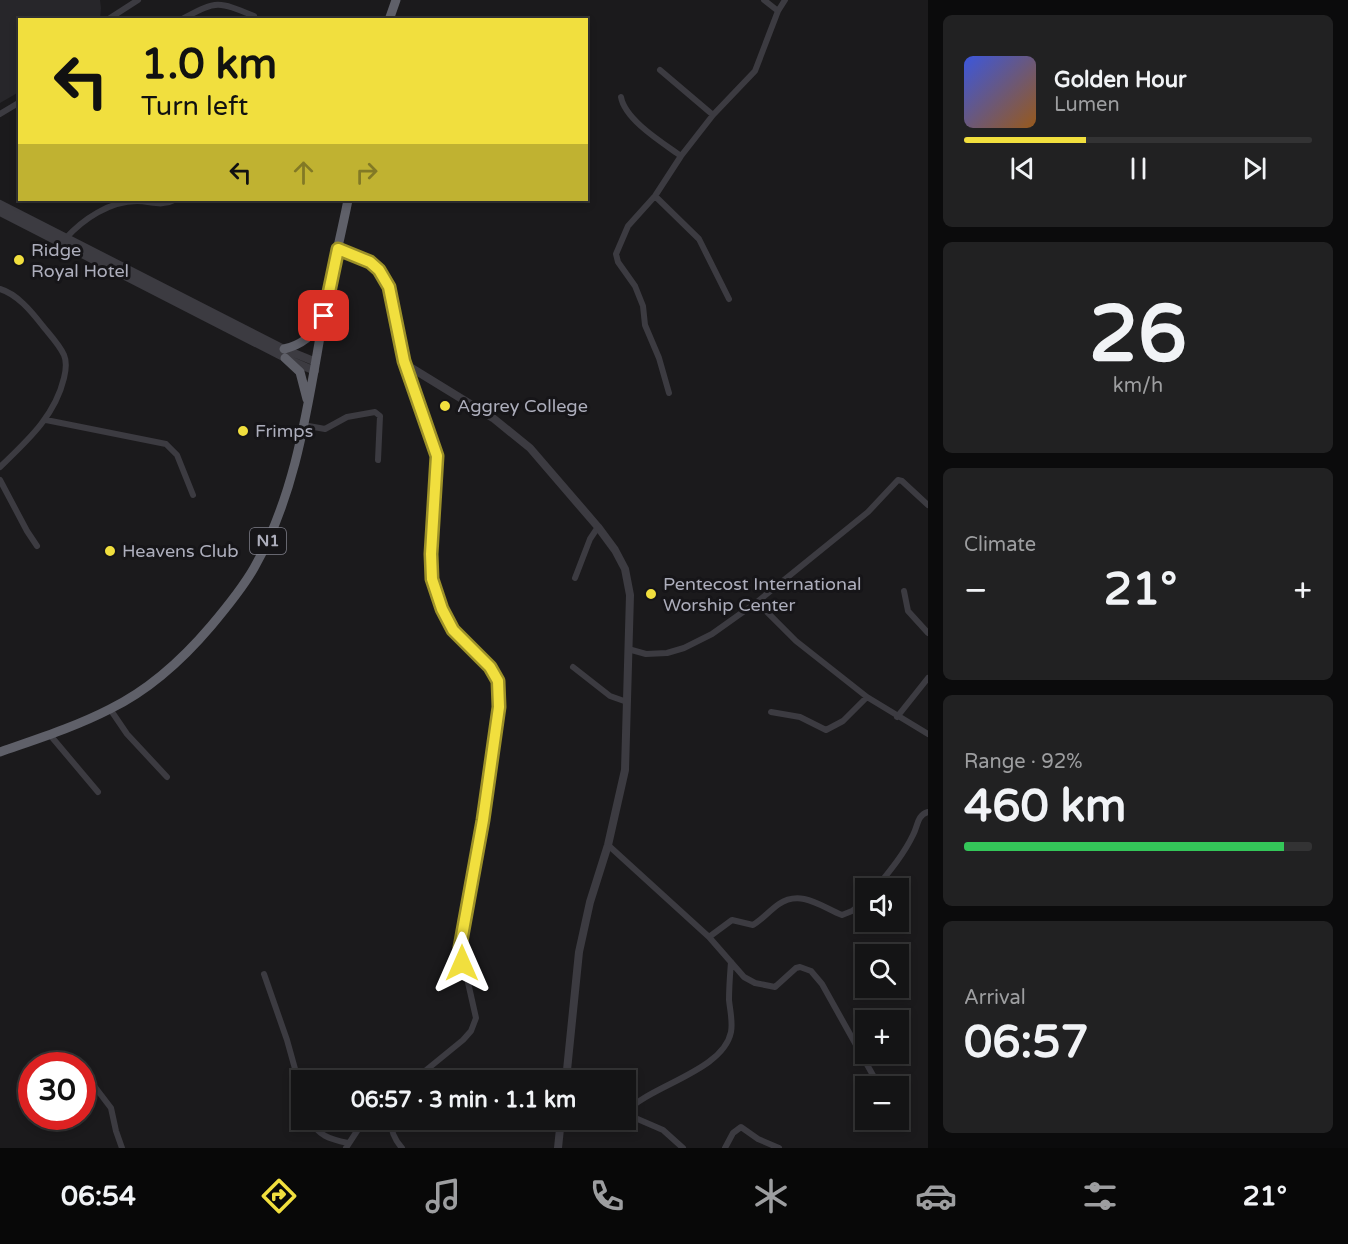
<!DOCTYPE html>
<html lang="en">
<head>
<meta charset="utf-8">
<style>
  body { margin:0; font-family:"Varela Round",sans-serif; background:#212122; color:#f1f3f6; height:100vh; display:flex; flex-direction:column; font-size:22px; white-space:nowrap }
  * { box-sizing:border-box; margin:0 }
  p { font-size:20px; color:#9d9ea0 }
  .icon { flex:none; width:33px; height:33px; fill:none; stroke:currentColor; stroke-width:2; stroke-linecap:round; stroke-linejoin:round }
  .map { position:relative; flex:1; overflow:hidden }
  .details { display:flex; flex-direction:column; gap:15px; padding:15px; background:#0b0b0c; width:420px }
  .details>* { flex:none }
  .hud { position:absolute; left:18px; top:18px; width:570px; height:183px; border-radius:0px; box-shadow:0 3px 9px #0003,0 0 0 2px #333334; background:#f1df3e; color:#111; overflow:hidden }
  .tools { position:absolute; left:855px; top:878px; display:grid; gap:12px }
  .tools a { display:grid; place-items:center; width:54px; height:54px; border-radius:0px; background:#141415; box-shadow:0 3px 9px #0003,0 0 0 2px #333334; font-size:30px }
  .speed { position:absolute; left:18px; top:1052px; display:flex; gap:12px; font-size:30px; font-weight:700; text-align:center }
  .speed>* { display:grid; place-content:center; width:78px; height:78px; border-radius:50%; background:#141415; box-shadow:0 3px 9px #0003,0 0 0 2px #333334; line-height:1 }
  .speed .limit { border:9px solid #d22; background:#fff; color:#111 }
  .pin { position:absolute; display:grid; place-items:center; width:51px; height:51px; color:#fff; margin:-26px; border-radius:12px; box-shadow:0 3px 9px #0006 }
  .me { position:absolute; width:66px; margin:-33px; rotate:0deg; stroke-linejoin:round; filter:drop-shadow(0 0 4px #0008) }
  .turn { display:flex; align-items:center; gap:21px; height:126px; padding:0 24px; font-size:27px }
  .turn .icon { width:78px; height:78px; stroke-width:2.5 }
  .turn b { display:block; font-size:42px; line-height:51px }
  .lanes { display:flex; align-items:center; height:57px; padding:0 24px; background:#0003; justify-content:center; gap:30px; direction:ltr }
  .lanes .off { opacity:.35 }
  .big { font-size:45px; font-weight:700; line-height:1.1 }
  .details .tile { flex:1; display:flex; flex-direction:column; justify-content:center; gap:9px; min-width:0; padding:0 21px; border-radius:9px; background:#212122 }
  .details .dial { align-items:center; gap:0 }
  .dial b { font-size:78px; line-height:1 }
  .song { display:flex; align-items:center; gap:18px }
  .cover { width:72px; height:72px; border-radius:9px; background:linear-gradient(135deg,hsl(230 70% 55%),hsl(30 70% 35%)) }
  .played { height:6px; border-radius:3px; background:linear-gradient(90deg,#f1df3e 35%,#333334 35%) }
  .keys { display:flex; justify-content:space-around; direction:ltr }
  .heat { display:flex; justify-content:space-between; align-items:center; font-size:33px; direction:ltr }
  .charge { height:9px; border-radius:4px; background:linear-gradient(90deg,#34c759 92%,#333334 0) }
  .trip { position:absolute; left:291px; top:1070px; width:345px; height:60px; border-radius:0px; background:#141415; box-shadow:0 3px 9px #0003,0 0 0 2px #333334; font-weight:700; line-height:60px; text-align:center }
  .dock { display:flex; height:96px; justify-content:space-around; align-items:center; background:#080808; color:#9d9ea0 }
  .dock .icon { width:42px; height:42px }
  .dock .on { color:#f1df3e }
  .dock b { font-size:27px; color:#f1f3f6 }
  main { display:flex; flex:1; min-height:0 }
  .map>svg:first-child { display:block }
  .built { fill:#27262a }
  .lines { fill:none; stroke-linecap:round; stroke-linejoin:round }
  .minor { stroke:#3c3b41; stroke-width:6 }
  .tertiary { stroke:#3c3b41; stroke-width:8 }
  .trunk { stroke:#5f6069; stroke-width:9 }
  .route-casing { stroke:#9d9128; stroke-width:15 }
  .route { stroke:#f1df3e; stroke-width:10 }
  .poi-dot { fill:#f1df3e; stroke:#161518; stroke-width:2 }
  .labels { text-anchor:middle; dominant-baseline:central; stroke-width:6; stroke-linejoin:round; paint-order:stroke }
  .shield { fill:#161518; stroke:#80808b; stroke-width:1.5 }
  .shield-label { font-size:16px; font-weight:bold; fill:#adaebc }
  .poi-label { font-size:18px; fill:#adaebc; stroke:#161518; text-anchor:start }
</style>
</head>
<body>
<main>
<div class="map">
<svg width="928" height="1148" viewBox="0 0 928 1148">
  <rect width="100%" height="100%" fill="#1b1a1c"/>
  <path class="built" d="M0,0H100L101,8L100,19L20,20L19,92L0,103Z"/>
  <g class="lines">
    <path class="minor" d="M764,0L778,11
      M107,20L138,0
      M180,20C217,1 215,0 254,16
      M660,70L713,115
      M621,97C625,120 663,143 681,156
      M0,114L20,102
      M655,196L699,239L729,299
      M65,239C83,219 110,201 137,201C151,201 161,207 174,200
      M0,289C17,294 31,311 42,325C49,334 59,344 64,355C67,362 66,370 64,378C55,416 28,440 0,467
      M408,366L437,456L431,554L435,587L448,621L453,630L490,667L498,681L500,693L483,820L460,947L476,1018L471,1031L463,1040L414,1080
      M669,393L659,358L645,325L643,306L635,286L618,262L616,254L628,226L655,196L681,156L713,115L755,71L778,11L785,0
      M46,420L166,444L177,455L193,495
      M303,425L325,429L347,417L375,412L380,416L378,460
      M0,480L27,531L37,546
      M575,578L590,539L598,527
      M904,591L908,611L928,633
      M757,602L796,641L867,697L928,734
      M628,649L646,654L667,653L684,648L712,634L757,602L868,512L898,480L902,481L928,505
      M573,667L610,696L627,702
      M110,709L127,734L167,777
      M771,712L800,717L826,730L843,721L867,697
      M897,717L928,678
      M50,735L98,792
      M608,845L709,937L744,977L755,983L775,987L796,968L800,967L811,971L822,984L879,1086
      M876,888C889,872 904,854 913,835C918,826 917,815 928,812
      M709,937L732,920L753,925C763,919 770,910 779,904C801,889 822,907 842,915L852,911L866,900
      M264,974L287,1040L302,1094
      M71,1057L78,1065
      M82,1070L111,1108L116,1131L122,1148
      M626,1112C651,1085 723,1071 731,1032C733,1022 730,1010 729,1000C729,987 730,975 731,962
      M626,1114L663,1130L683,1148
      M309,1119C319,1136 329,1139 348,1143
      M390,1119C391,1131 394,1139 402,1148
      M346,1148L357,1131L369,1119
      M725,1148L733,1133L741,1127L758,1139L779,1148"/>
    <path class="tertiary" d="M0,204L284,349L316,362
      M0,212L285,358L315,371
      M338,249C349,253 363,256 372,264C399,284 397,333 405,364L493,418L530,448L598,527L615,550L625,569L630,595L625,770L608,845L590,902L579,952L566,1080
      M558,1148L561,1119"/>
    <path class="trunk" d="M389,20L396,0
      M284,349C301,345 313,336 321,321
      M285,358L300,372L307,399
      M0,752C37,739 75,727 110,709C149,690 183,659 211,626C227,607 242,589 254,568C297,492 308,403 323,320C330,279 340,240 348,200"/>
  </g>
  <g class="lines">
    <defs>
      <path id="route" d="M324,316L338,249L370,262L379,270L389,287L404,361L437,456L431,554L432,579L442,609L453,630L490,667L498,681L499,707L483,820L460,947L462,963"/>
    </defs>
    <use href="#route" class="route-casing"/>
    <use href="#route" class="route"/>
  </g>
  <g class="poi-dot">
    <circle cx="19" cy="260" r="6"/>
    <circle cx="445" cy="406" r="6"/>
    <circle cx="243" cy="431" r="6"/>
    <circle cx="110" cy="551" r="6"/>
    <circle cx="651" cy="594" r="6"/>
  </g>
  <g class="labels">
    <rect class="shield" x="250" y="528" width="36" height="26" rx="4.5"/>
    <g class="shield-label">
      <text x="268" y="541">N1</text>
    </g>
    <g class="poi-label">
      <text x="31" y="250">Ridge<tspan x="31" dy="21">Royal Hotel</tspan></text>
      <text x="457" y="406">Aggrey College</text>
      <text x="255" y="431">Frimps</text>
      <text x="122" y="551">Heavens Club</text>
      <text x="663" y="584">Pentecost International<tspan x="663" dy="21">Worship Center</tspan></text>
    </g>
  </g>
</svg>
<div class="tools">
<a><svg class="icon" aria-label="sound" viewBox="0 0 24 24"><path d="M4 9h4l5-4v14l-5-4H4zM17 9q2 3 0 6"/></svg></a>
<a><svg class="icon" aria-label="search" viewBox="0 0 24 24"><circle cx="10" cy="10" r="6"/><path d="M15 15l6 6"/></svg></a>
<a>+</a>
<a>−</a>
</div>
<div class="speed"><div class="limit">30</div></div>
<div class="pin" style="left:324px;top:316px;background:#d93025"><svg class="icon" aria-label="arrive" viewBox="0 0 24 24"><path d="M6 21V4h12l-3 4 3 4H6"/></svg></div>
<svg class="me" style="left:462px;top:963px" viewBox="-20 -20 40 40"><path d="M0-17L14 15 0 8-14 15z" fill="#f1df3e" stroke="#fff" stroke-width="4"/></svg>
<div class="trip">06:57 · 3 min · 1.1 km</div>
<div class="hud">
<div class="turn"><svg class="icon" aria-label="left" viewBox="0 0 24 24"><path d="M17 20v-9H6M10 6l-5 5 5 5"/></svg><div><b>1.0 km</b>Turn left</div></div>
<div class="lanes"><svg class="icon" aria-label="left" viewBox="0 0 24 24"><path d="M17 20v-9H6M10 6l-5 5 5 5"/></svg><svg class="icon off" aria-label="ahead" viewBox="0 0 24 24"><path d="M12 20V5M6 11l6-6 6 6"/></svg><svg class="icon off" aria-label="right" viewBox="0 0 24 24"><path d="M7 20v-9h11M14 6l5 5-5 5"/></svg></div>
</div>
</div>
<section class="details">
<div class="tile">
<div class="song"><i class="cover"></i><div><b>Golden Hour</b><p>Lumen</p></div></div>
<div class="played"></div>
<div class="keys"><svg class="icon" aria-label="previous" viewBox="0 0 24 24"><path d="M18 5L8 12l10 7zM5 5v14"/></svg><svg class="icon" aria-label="pause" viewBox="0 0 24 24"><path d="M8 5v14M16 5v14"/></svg><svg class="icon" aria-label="next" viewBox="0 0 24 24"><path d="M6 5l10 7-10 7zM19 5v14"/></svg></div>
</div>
<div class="tile dial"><b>26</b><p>km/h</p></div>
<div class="tile"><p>Climate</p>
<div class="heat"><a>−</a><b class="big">21°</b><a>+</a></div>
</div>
<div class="tile"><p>Range · 92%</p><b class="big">460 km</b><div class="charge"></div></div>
<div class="tile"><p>Arrival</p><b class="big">06:57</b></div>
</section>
</main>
<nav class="dock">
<b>06:54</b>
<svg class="icon on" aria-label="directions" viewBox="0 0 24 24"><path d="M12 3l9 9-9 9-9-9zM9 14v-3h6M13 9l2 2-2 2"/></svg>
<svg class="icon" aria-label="music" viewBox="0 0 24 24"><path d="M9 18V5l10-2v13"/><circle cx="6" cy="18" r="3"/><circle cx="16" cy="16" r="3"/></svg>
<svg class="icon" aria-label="phone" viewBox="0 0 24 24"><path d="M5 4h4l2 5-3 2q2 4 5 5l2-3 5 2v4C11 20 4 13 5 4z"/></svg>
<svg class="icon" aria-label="climate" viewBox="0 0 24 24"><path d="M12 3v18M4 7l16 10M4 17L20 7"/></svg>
<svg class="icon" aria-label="car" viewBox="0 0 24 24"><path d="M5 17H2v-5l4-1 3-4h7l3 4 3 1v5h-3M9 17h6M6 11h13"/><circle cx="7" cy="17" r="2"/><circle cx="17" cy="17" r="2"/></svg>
<svg class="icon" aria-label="filters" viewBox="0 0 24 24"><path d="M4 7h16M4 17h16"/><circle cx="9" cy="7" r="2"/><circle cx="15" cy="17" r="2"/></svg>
<b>21°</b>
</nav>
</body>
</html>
